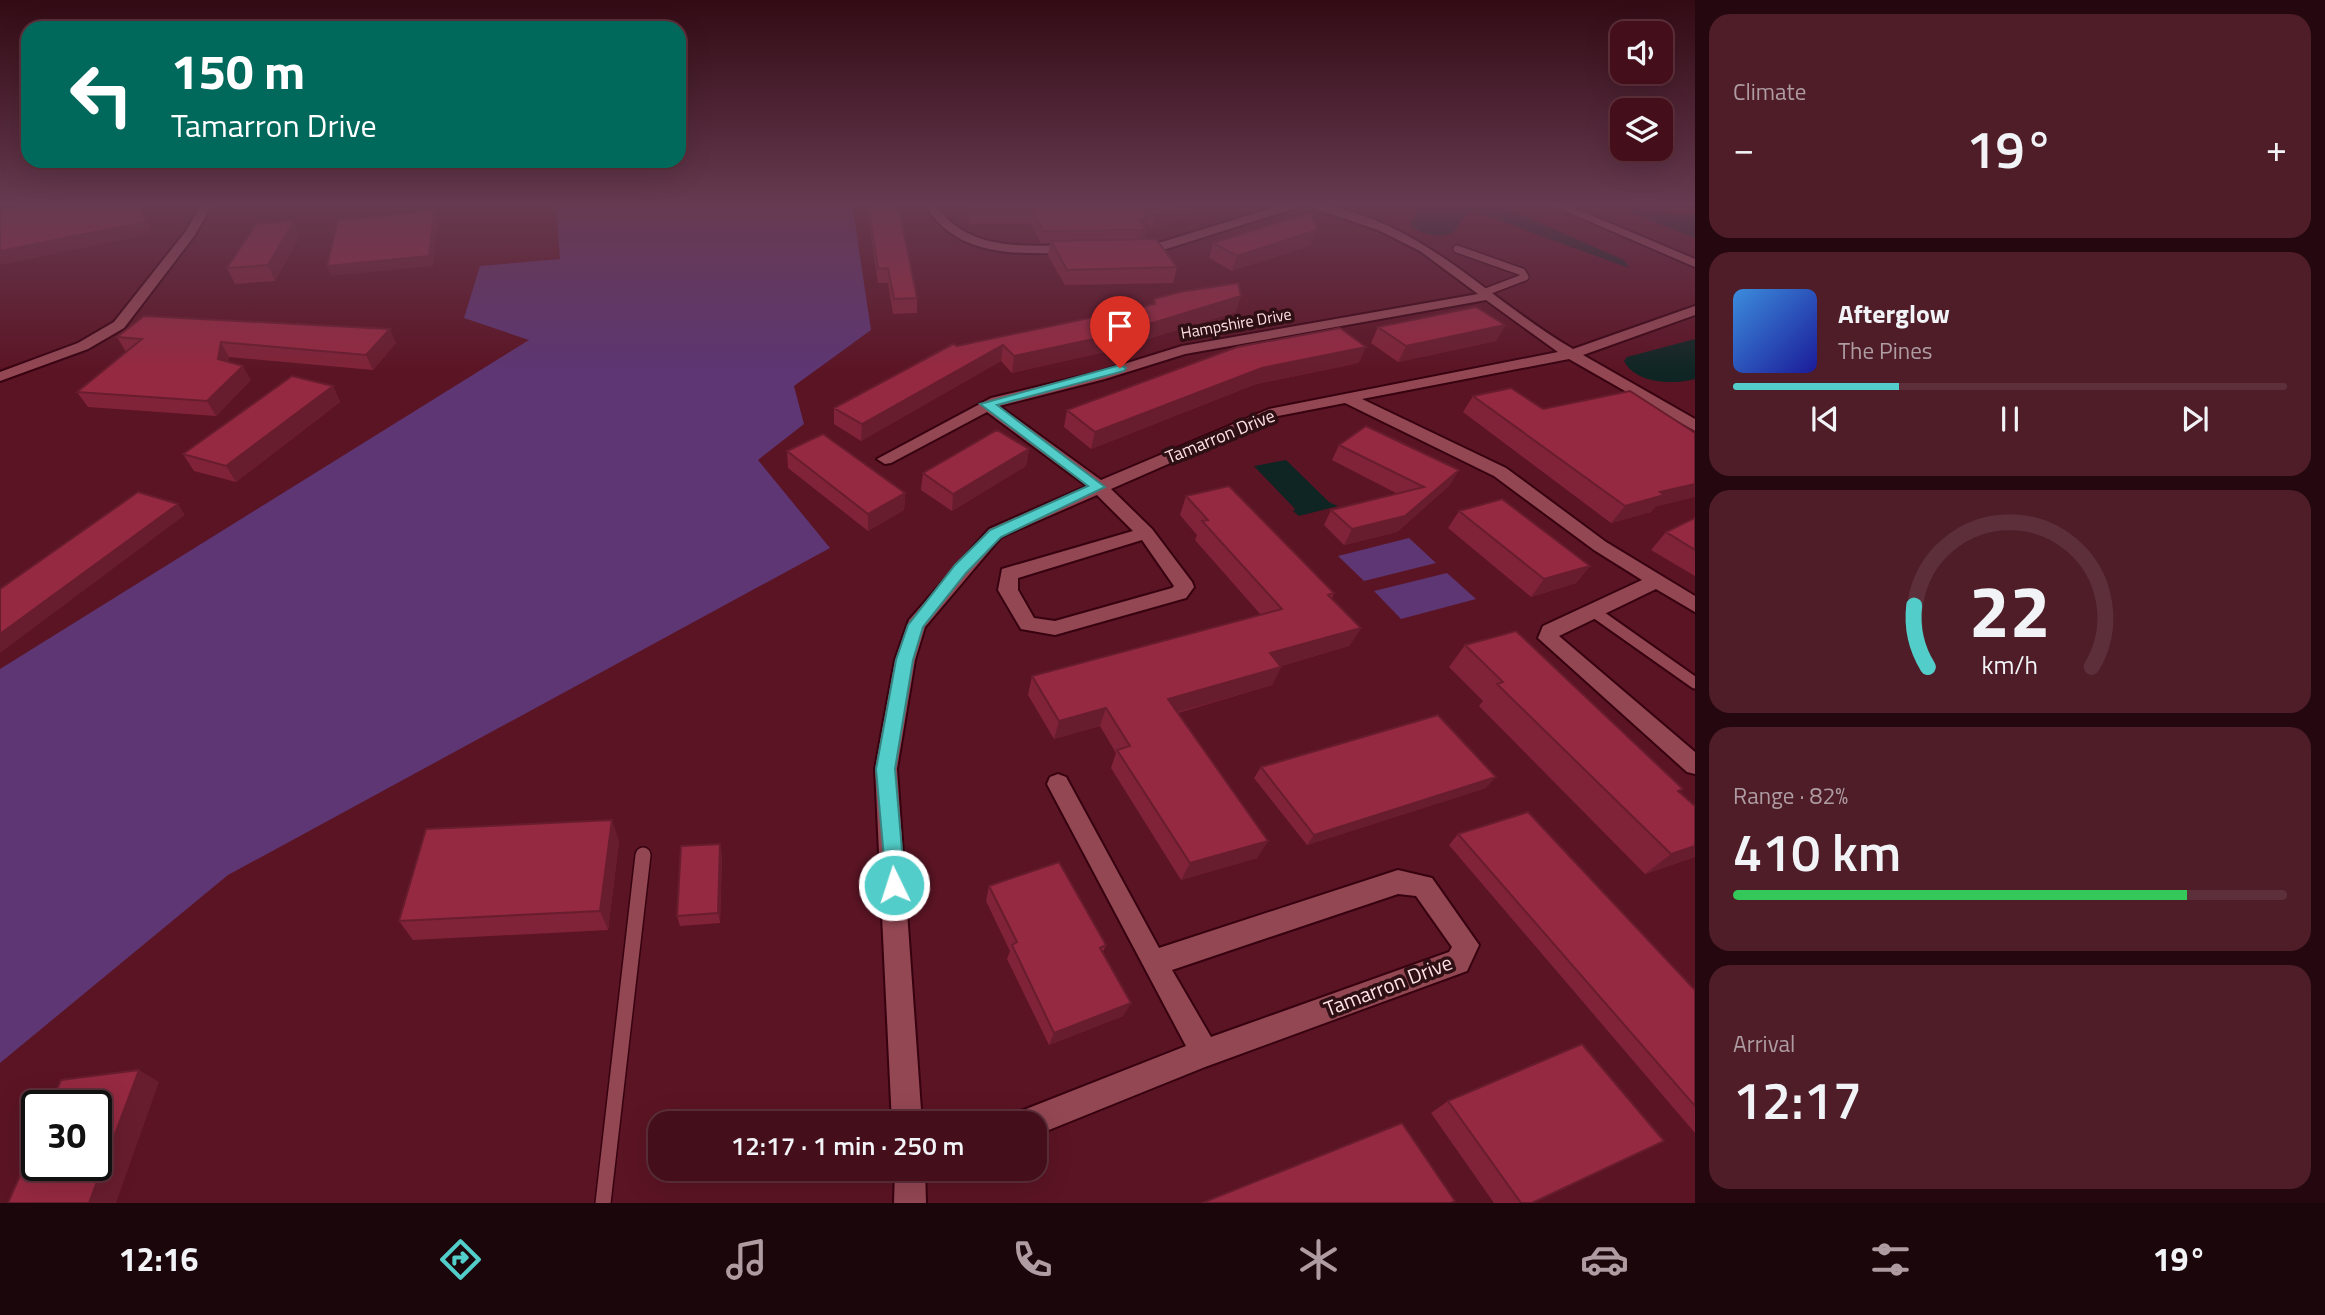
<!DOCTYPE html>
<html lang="en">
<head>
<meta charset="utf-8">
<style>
  body { margin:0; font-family:"Titillium Web",sans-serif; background:#4e1d28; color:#f1f3f6; height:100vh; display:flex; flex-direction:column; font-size:26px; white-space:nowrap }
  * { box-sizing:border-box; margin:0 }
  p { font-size:23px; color:#af9ca3 }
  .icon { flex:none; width:38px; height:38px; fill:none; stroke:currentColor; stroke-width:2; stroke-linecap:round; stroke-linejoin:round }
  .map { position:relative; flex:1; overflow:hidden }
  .details { display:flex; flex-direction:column; gap:14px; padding:14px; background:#25080f; width:630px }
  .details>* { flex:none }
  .guide { position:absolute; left:21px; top:21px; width:665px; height:147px; border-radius:21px; box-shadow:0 7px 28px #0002,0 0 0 2px #5c2f3a; background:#00695c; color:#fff; overflow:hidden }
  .buttons { position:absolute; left:1610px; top:21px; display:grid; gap:14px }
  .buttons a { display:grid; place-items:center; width:63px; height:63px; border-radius:14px; background:#440f1b; box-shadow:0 7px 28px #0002,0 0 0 2px #5c2f3a; font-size:35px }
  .speed { position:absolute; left:21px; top:1090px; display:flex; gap:14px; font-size:35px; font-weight:700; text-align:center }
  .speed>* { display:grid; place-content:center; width:91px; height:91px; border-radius:50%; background:#440f1b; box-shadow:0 7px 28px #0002,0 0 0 2px #5c2f3a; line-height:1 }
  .speed .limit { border:4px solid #111; border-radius:10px; background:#fff; color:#111 }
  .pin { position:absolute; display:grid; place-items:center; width:60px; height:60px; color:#fff; margin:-72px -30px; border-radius:50% 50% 50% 0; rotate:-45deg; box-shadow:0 0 7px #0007 }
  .pin .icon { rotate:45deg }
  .me { position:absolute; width:77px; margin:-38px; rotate:356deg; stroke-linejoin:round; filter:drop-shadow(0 0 5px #0008) }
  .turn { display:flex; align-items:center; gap:24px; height:147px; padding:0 35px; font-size:32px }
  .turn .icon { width:91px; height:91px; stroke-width:2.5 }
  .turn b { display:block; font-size:49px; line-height:60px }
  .big { font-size:52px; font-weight:600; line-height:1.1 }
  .details .card { flex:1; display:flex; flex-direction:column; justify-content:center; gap:10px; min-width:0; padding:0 24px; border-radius:21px; background:#4e1d28 }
  .details .dial { align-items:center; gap:0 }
  .dial svg { height:182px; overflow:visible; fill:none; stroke:#5c2f3a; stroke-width:7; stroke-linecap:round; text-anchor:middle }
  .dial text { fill:#f1f3f6; stroke:none }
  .song { display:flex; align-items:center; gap:21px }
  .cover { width:84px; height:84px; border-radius:10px; background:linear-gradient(135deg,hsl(210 70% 55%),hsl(240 70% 35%)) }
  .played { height:7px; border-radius:4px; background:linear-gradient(90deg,#53cdc9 30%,#5c2f3a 30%) }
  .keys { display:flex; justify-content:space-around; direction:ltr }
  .heat { display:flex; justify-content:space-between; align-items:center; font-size:38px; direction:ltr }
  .charge { height:10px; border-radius:5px; background:linear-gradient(90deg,#34c759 82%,#5c2f3a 0) }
  .trip { position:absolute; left:648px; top:1111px; width:399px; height:70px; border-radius:21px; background:#440f1b; box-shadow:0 7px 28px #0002,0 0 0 2px #5c2f3a; font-weight:600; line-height:70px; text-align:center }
  .menu { display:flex; height:112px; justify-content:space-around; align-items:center; background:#1b060b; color:#af9ca3 }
  .menu .icon { width:49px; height:49px }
  .menu .on { color:#53cdc9 }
  .menu b { font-size:32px; color:#f1f3f6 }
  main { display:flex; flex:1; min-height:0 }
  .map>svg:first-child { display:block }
  .green { fill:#5d3673 }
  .water { fill:#0f2524 }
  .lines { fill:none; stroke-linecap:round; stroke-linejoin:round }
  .service-far2-casing { stroke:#370210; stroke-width:10 }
  .service-far1-casing { stroke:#370210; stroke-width:15 }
  .service-casing { stroke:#370210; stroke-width:18 }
  .minor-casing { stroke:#370210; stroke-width:4 }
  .tertiary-casing { stroke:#370210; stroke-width:4 }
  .service-far2 { stroke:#934753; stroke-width:7 }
  .service-far1 { stroke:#934753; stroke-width:11 }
  .service { stroke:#934753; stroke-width:15 }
  .minor { fill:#934753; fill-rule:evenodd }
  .tertiary { fill:#934753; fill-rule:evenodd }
  .wall { fill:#802338 }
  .shaded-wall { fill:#681d2e }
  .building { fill:#952941; stroke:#681d2e; stroke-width:2 }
  .route { fill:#53cdc9; stroke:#368583; stroke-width:2 }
  .labels { text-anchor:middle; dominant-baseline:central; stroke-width:7; stroke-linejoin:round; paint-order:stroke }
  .far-street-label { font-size:16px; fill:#fce0e2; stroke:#2e0f14 }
  .street-label { font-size:18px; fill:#fce0e2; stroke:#2e0f14 }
  .near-street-label { font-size:21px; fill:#fce0e2; stroke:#2e0f14 }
</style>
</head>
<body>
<main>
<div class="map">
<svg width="1695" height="1203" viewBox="0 0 1695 1203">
  <rect width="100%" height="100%" fill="#5b1424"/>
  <path class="green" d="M556,203H852L871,330L794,386L804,424L758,460L830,548L228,875L0,1063V669L529,340L464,318L480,266L560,259Z
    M1409,538L1436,563L1364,581L1338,556Z
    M1447,573L1476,599L1401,619L1374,591Z"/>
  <path class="water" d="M1418,203H1494L1624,260L1629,268L1473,211C1460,215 1462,226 1453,232C1442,240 1416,234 1410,223L1415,217Z
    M1637,210L1695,215V238L1628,211Z
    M1695,339V379C1673,385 1636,384 1624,361L1627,357Z
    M1286,460L1329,502L1338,506L1299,516L1293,511L1295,509L1254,466Z"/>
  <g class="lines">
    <defs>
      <path id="service-far2" d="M1457,249L1522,272L1525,277L1483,293"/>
      <path id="service-far1" d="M1593,611L1695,683"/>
      <path id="service" d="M603,1203L643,855"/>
      <path id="minor" d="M202,203H213L195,235L124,328L88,349L0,381V372L78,343L114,322L186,231Z
        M924,203H935C965,252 1025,246 1076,245L1082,249L1076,253C1018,253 957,260 924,203Z
        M1288,203C1408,203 1478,294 1573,349L1695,306V315L1583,355L1695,419V431L1569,359L1362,399L1506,468L1606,542L1695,596V612L1656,589L1559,636L1695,752V774L1687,772L1538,638L1543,626L1642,580L1594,550L1494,476L1345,403L1278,416L1111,489L1152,529L1192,582L1194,587L1186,598L1055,635L1021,629L998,590L1002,569L1133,531L1097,495L1001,537L925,627L915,660L897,769L922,1124H892L875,769L895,660L909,620L989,529L1087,486L987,412L891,463L885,464L877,459L991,398L1095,373L1182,346L1478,294L1420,251L1378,230L1305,205L1163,250L1137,252L1131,248L1137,244L1162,242ZM1486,300L1558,352L1269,409L1101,480L999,406L1105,379L1185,354ZM1142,540L1174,586L1172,588L1055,621L1034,618L1018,590V578Z
        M1058,774L1066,777L1159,948L1398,870L1432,878L1479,945L1467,971L1205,1067L1034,1136V1124H1012L1016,1113L1186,1046L1047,784L1050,777ZM1398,894L1416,896L1452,947L1449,952L1211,1037L1172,970Z
        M895,1169H925L926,1203H894Z"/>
      <path id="tertiary" d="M1547,203H1562L1695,259V267Z"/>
    </defs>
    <use href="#service-far2" class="service-far2-casing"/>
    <use href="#service-far1" class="service-far1-casing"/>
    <use href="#service" class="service-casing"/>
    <use href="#minor" class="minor-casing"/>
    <use href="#tertiary" class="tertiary-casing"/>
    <use href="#service-far2" class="service-far2"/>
    <use href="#service-far1" class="service-far1"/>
    <use href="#service" class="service"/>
    <use href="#minor" class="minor"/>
    <use href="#tertiary" class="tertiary"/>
  </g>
  <path class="wall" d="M866,203H898L917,298V313L893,314L888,283H878Z
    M966,203H1234L1152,228L1146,224L1145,227L1147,230L1145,239L1177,267L1173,283L1065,285L1048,256L1050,243H1041L1031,224H969Z
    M1336,203H1365L1355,210Z
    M300,236L275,281L235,284L227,268Z
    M1213,243L1311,245L1232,271L1209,258Z
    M1154,299L1236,312L1109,351L1012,373L1001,361L861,441L834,424V408L957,346L1153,304Z
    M1505,325L1496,341L1398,362L1371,343L1378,327Z
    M117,337L396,343L373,370L229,357L228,362L251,380L216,416L88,407L77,392L126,352Z
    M1359,363L1256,384L1091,449L1064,427L1067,410Z
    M333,386L340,402L236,482L194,471L183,454Z
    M1473,396L1655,507L1651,512L1611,523L1463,412Z
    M1339,445L1450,485L1397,532L1344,545L1324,525L1331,510L1398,494L1332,460Z
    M1029,449L1026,466L952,511L921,490L923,473Z
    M787,451L905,493L904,510L868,531L788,468Z
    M1186,496L1334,593L1332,598L1361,628L1349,646L1281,666V667L1272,685L1178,713L1268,841L1257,858L1181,880L1111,768L1116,753L1100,726L1054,739L1028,695L1032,676L1261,615L1195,540L1197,535L1180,515Z
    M1459,511L1590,566L1576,583L1531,597L1448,528Z
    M1695,518V576L1651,550L1666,532Z
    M1465,645L1679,792L1695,857L1645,874L1479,706L1483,701L1449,667Z
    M1261,767L1486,788L1307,845L1254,778Z
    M1458,834L1695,990V1133L1449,845Z
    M619,841L608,930L413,940L399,921Z
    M722,854L720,923L680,926L677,916Z
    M989,886L1106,945L1103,952L1131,1003L1123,1016L1049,1045L1007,959L1010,951L986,901Z
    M1448,1101L1532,1203H1494L1431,1113Z"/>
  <path class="shaded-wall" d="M141,203H144L151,234L0,265V251Z
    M421,203H442L422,205Z
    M1196,203H1234L1152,228L1155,215Z
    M1357,203H1365L1355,210Z
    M434,210L438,220L433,266L331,276L327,266Z
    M1147,218L1144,230H1147L1144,242L1139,243L1142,230L1140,220Z
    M294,221L300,236L275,281L268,265Z
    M1317,230L1311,245L1232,271L1237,256Z
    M1241,296L1236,312L1109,351L1012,373L1014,356Z
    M1505,325L1496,341L1398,362L1406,346Z
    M390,329L396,343L373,370L366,355Z
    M221,342L229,357L226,374L218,359Z
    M1003,345L1001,361L861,441L862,424Z
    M1366,347L1359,363L1256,384L1091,449L1095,432L1262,368Z
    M243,366L251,380L216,416L207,401Z
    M333,386L340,402L236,482L226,466Z
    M1029,449L1026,466L952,511L953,494Z
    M1459,470L1450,485L1397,532L1344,545L1352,529Z
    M1695,484V497L1655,507L1651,512L1611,523L1625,506L1660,492Z
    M905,493L904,510L868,531V514Z
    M178,504L185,515L0,653V634Z
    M1590,566L1576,583L1531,597L1544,579Z
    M1361,628L1349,646L1260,672L1270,653Z
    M1281,667L1272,685L1161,717L1168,699Z
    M1106,708L1100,726L1054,739L1059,721Z
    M1496,777L1486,788L1307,845L1314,835Z
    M612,820L619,841L608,930L600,911Z
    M1268,841L1257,858L1181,880L1190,863Z
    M720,844L722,854L720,923L718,913Z
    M1695,846V857L1645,874L1671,854Z
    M1131,1003L1123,1016L1049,1045L1054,1033Z
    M139,1070L159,1082L116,1203H89Z"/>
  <path class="building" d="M28,203H141L145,222L0,251V210L28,205Z
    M868,203H898L917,298L894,299L888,268L878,269Z
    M969,203H1196L1155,215L1141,208L1147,218L1140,220L1147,230L1043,231L1033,212L970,211Z
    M434,210L429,256L327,266L338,220Z
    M1311,212L1317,230L1237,256L1213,243Z
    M294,221L268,265L227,268L256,224Z
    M1156,239L1177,267L1067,270L1051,241Z
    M1238,283L1241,296L1113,335L1014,356L1003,345L862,424L834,408L953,344L957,346L1155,304L1154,299L1179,292Z
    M1476,307L1505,325L1406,346L1378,327Z
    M144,316L390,329L366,355L221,342L218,359L243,366L207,401L77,392L142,339L117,337Z
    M1340,328L1366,347L1262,368L1095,432L1067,410L1237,347Z
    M292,376L333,386L226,466L183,454Z
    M1511,388L1543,409L1630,391L1695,433V484L1660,492L1664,495L1625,506L1473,396Z
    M1366,426L1459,470L1405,516L1352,529L1331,510L1424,487L1339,445Z
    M997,430L1029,449L953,494L923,473Z
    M823,434L905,493L868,514L787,451Z
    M1229,486L1334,593L1328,595L1361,628L1270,653L1281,667L1168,699L1268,841L1190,863L1117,750L1130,746L1106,708L1059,721L1032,676L1282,609L1202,521L1208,520L1186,496Z
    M138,492L178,504L0,634V589Z
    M1502,499L1590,566L1544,579L1459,511Z
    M1695,518V550L1666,532Z
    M1516,631L1683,789L1678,791L1695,806V846L1671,854L1497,684L1503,682L1465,645Z
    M1438,715L1496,777L1314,835L1261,767Z
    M1528,812L1695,990V1106L1458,834Z
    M612,820L600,911L399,921L426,829Z
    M720,844L718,913L677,916L681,846Z
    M1059,862L1106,945L1100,948L1131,1003L1054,1033L1012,945L1017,942L989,886Z
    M1582,1044L1664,1141L1532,1203H1521L1448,1101Z
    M139,1070L89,1203H8L37,1137V1166H96V1106H50L61,1080Z
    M1402,1123L1455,1201L1451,1203H1202Z"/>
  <linearGradient id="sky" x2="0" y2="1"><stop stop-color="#320b14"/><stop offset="0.55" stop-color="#663a50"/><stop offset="1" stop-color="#663a50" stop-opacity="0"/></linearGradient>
  <rect width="1695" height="372" fill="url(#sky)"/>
  <path class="route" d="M1120,365L1126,368L1124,371L997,405L1105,487L1001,537L966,573L923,627L913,660L895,769L905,885L902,891L894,894L887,891L876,769L896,660L908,625L955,565L990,530L1088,486L980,404Z"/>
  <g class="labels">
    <g class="far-street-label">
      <text transform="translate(1236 323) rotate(-10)">Hampshire Drive</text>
    </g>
    <g class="street-label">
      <text transform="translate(1220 436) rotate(-22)">Tamarron Drive</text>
    </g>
    <g class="near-street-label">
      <text transform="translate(1388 985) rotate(-21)">Tamarron Drive</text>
    </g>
  </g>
</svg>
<div class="buttons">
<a><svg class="icon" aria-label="sound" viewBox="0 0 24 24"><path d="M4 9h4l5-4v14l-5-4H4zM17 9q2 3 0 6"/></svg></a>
<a><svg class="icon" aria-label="layers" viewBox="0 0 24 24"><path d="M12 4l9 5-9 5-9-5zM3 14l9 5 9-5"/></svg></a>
</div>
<div class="speed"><div class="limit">30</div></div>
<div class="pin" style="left:1120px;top:368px;background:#d93025"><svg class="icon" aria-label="arrive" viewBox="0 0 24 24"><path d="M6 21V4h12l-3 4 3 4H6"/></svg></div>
<svg class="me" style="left:894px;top:885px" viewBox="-20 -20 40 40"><circle r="17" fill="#53cdc9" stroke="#fff" stroke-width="3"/><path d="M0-11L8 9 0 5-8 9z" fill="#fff"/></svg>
<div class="trip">12:17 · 1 min · 250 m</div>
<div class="guide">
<div class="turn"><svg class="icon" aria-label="left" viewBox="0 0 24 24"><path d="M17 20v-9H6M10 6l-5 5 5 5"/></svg><div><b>150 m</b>Tamarron Drive</div></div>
</div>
</div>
<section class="details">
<div class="card"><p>Climate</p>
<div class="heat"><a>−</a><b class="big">19°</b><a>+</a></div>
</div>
<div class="card">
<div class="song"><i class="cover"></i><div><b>Afterglow</b><p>The Pines</p></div></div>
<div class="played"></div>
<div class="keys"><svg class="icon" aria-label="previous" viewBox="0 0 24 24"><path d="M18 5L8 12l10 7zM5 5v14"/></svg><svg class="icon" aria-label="pause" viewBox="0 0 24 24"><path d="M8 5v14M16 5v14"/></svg><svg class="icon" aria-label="next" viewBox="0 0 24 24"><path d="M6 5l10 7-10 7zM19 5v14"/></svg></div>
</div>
<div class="card dial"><svg viewBox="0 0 100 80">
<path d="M14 69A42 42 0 1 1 86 69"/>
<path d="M14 69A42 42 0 0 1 8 42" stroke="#53cdc9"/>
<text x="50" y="56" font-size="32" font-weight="700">22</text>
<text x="50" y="72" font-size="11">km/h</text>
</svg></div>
<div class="card"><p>Range · 82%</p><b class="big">410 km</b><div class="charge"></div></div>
<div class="card"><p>Arrival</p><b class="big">12:17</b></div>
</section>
</main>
<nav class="menu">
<b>12:16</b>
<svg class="icon on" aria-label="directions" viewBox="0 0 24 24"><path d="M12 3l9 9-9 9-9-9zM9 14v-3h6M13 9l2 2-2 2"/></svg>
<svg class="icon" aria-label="music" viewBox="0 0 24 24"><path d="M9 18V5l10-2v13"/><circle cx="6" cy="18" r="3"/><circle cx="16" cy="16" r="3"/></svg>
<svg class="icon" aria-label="phone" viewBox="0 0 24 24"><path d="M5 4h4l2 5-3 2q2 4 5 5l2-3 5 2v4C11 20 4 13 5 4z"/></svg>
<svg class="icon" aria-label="climate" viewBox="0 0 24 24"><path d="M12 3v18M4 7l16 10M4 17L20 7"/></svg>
<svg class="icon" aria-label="car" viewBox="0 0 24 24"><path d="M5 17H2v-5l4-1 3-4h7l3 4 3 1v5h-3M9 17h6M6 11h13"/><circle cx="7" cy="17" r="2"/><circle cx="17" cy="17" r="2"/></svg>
<svg class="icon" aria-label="filters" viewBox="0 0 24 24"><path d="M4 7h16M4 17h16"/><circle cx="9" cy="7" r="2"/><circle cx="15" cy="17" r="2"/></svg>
<b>19°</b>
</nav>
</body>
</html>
